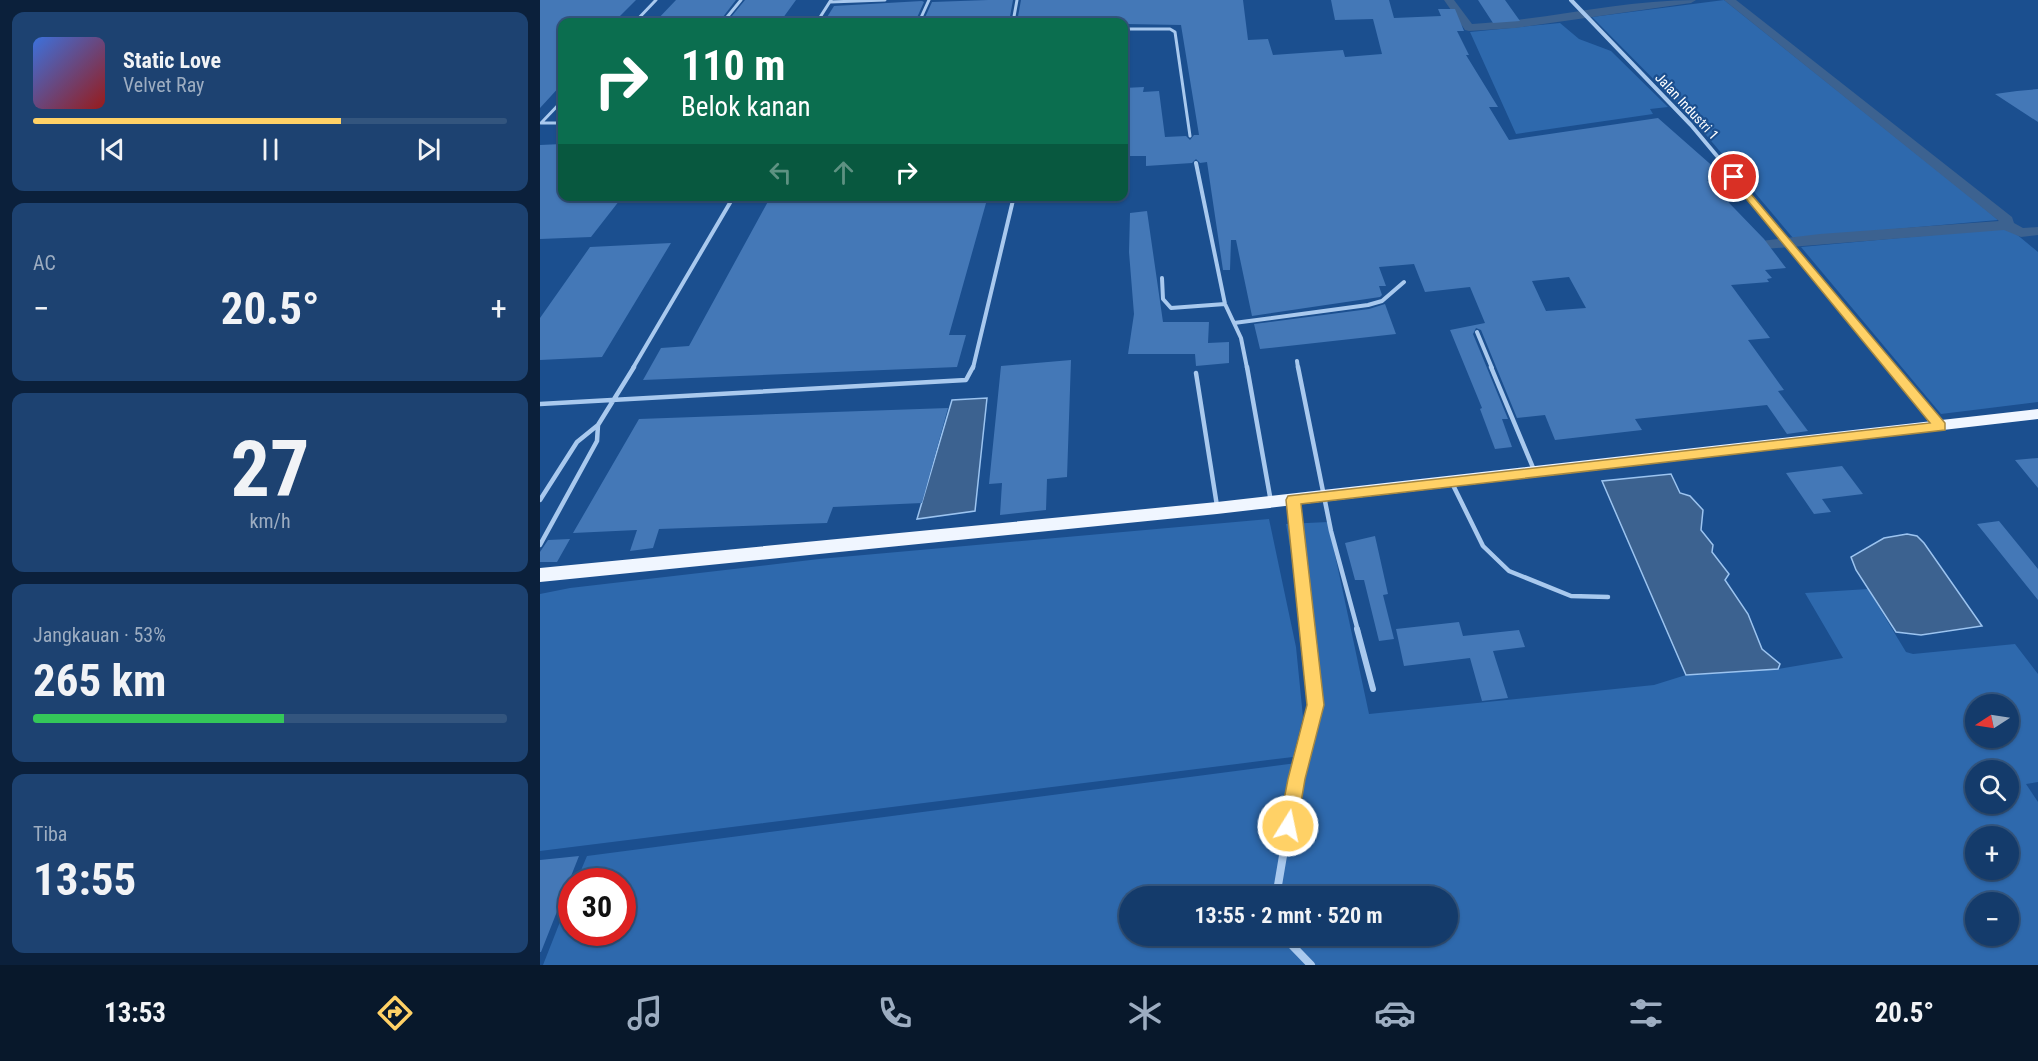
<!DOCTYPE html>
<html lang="id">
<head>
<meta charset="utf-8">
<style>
  body { margin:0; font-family:"Roboto Condensed",sans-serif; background:#1d4271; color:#f1f3f6; height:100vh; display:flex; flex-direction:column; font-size:22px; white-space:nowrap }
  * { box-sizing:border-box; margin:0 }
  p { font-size:20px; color:#9dadc1 }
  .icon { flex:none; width:33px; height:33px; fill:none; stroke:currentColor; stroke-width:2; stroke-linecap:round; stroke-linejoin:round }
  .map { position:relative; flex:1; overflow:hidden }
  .side { display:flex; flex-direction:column; gap:12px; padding:12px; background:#0b203b; width:540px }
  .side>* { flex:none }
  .guide { position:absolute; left:18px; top:18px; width:570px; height:183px; border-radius:12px; box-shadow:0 2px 4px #0004,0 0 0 2px #33557e; background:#0b6e4f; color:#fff; overflow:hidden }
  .needle { width:39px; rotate:258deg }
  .tools { position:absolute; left:1425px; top:694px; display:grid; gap:12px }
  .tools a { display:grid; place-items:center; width:54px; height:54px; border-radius:50%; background:#143b6b; box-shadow:0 2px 4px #0004,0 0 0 2px #33557e; font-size:30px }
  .speed { position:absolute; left:18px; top:868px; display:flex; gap:12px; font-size:30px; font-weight:700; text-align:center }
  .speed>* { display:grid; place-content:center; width:78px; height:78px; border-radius:50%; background:#143b6b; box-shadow:0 2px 4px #0004,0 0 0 2px #33557e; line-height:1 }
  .speed .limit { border:9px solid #d22; background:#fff; color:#111 }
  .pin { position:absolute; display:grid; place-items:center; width:51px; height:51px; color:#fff; margin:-26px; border:3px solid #fff; border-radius:50%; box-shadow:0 2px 6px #0007 }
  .me { position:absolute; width:66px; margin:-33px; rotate:10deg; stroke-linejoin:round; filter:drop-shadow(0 0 4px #0008) }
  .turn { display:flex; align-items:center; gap:21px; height:126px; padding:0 24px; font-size:27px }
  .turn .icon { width:78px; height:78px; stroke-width:2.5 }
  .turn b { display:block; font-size:42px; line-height:51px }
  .lanes { display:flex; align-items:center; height:57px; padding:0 24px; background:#0003; justify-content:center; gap:30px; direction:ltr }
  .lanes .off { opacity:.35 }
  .big { font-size:45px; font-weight:700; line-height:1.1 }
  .side .tile { flex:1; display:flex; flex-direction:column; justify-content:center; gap:9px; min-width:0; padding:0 21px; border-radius:12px; background:#1d4271 }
  .side .dial { align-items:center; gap:0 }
  .dial b { font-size:78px; line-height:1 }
  .song { display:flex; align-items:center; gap:18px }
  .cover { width:72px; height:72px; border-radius:9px; background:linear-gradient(135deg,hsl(220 70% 55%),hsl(0 70% 35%)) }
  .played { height:6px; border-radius:3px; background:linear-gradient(90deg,#ffd166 65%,#33557e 65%) }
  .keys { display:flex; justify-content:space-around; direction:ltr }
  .heat { display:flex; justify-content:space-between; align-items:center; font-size:33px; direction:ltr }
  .charge { height:9px; border-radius:4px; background:linear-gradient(90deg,#34c759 53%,#33557e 0) }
  .trip { position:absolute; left:579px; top:886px; width:339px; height:60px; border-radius:30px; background:#143b6b; box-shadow:0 2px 4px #0004,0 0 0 2px #33557e; font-weight:700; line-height:60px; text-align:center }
  .dock { display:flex; height:96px; justify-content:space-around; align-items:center; background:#08182b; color:#9dadc1 }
  .dock .icon { width:42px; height:42px }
  .dock .selected { color:#ffd166 }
  .dock b { font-size:27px; color:#f1f3f6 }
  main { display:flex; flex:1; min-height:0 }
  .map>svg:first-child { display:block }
  .green { fill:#2e69ad; fill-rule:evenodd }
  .water { fill:#3c6290; stroke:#9cc4f0; stroke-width:1.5 }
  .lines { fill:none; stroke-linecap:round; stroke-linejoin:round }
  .canal { fill:#3c6290; fill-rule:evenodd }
  .building { fill:#4478b7; fill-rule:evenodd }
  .service-far3 { stroke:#a9c9ee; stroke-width:3 }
  .service-far2 { stroke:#a9c9ee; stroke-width:4 }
  .service-far1 { stroke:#a9c9ee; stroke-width:4.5 }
  .service { stroke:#a9c9ee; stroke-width:6 }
  .minor-far3 { stroke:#a9c9ee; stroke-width:4 }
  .minor-far2 { stroke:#a9c9ee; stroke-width:4.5 }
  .minor-far1 { stroke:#a9c9ee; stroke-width:6 }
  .minor { stroke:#a9c9ee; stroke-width:8 }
  .primary { fill:#f0f6ff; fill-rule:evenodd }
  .route { fill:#ffd166; stroke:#a68842; stroke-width:1.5 }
  .labels { text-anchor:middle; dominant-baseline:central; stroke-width:4.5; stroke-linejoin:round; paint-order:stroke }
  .far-street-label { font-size:14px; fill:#fff; stroke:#1b4f8f }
</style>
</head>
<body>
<main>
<section class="side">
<div class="tile">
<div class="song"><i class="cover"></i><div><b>Static Love</b><p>Velvet Ray</p></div></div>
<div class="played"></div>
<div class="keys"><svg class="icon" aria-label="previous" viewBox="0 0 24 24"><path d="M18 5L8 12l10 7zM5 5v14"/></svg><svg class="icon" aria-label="pause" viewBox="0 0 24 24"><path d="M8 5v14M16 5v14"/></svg><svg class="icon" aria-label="next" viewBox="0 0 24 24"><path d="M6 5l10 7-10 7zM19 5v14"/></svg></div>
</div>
<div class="tile"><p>AC</p>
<div class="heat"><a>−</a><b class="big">20.5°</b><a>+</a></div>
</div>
<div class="tile dial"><b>27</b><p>km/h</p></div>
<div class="tile"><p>Jangkauan · 53%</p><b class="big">265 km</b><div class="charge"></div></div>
<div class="tile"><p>Tiba</p><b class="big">13:55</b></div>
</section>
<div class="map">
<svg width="1498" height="965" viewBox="0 0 1498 965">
  <rect width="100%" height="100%" fill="#1b4f8f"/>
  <path class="green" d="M1184,0L1438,203L1458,220L1253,238L1150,116L1052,17Z
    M1020,23L1039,39L1071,51L1128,107L1110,109L1113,114L976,134L930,32Z
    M1469,228L1498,252V402L1401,414L1261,247Z
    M729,519L756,647L763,717L753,757L0,851V594L30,588L279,559Z
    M788,522L829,714L1114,685L1146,675L1238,669L1303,658L1265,593L1328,589L1366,652L1373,654L1475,644L1498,674V782L1486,784L1498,802V965H3L31,894L32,933H82V882H36L47,856L764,762L776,699L746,524ZM1436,705H1468V738H1436ZM1436,771H1468V804H1436ZM1436,837H1468V870H1436ZM590,897H908V936H590ZM1436,903H1468V936H1436Z"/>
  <path class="water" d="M447,398L435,511L377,519L412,400Z
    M1131,474L1140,493L1150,496L1163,510L1161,530L1173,545L1172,552L1189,574L1185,580L1208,614L1222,649L1240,664L1238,669L1146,675L1062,481Z
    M1367,534L1377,536L1384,543L1442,626L1381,635L1356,632L1316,570L1311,557L1344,538Z"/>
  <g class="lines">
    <path class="canal" d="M904,0H914L932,24C1007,20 1081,0 1156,0L1151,3L975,28L929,31L925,30Z
      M1184,0H1196L1472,217L1474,223L1483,228L1498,227V235L1481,237L1464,230L1199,251L1196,248L1199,245L1204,243L1280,234L1459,221Z"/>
  </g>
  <path class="building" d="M0,0H96L75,21L22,22V84L0,108Z
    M136,0H196L179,22H115Z
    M205,0H256L240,22H187Z
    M448,0H473L469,22H383L392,2Z
    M481,0H703L708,40L728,39L733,55L803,50L805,57L842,54L833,19L795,20L791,0H849L854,18L901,16L898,9H915L924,31H917L929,55H926L958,107H949L969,140L1118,118L1185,177L1167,180L1224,239L1246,268L1225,270L1232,278L1227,279L1229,282L1191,285L1230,338L1208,340L1244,390L1238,391L1268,431L1247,434L1227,405L1095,419L1102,430L1015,440L1005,415L977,418L941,330L936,328L933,334L968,419H962L972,447L955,449L940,409L942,408L910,330L945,323L930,287L885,292L874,264L839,267L846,286H839L842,295L840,297L712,316L696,240H691L690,270H683L667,162L660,163L656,159L652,163L606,166V156H584V88L604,87L603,92L619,91L625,137L646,136L650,140L654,135H659L641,25L477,22ZM1029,277L1046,308L1006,311L992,281Z
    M938,0H965L980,21L953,23Z
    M382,1L384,2L375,22H284L294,6Z
    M1498,89V122L1455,94L1477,91Z
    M22,144V196H83L51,237L0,239V145Z
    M231,196H448L409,335H426L417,367L103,380L121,348L149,346Z
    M607,211L623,322H669L668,343L689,342V363L656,366L655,354H588L594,314L589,252L590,213Z
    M131,243L62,357L0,360V318L50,247Z
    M845,304L856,334L720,349L714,324L829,309Z
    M531,360L527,477L507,479L506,510L460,515L462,483L449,484L461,366Z
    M408,408L382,503L293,507L287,523L119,529L113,548L90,551L97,530L33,533L99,419Z
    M1498,458V488L1475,460Z
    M1302,466L1323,494L1282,499L1291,512L1274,514L1246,473Z
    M1459,521L1498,569V600L1437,524Z
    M835,536L848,594L843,595L854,639L839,641L824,580H815L805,543Z
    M30,539L17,562H0V552L8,540Z
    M919,622L923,636L979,630L985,647L953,651L968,698L942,701L930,658L864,666L856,629Z
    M39,856L1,952H0V860Z"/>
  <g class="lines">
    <path class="service-far3" d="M290,2L345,0
      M95,22L116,0
      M183,22L201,0
      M277,22L291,0
      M379,22L389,0
      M473,22L477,0
      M584,29H630L635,32L650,136
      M1,123L22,101
      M1,123H22"/>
    <path class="service-far2" d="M656,163L685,304L701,338L707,368
      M622,278L623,299L631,308L685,304
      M694,323L828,305L842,301L864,282
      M937,332L952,368
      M757,361L758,368
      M93,368L194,196
      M433,368L474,196"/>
    <path class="service-far1" d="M707,367L731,502
      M758,367L791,531L818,631
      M951,367L994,470
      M656,373L677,506
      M0,404L426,380L433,367
      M912,483L943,546L969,571L1031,596L1068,597
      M0,500L37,442L58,425L94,367
      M0,545L57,441L58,425"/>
    <path class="service" d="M817,629L833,689"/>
    <path class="minor-far3" d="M1031,0L1151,125L1182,162"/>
    <path class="minor-far2" d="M1181,161L1353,368"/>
    <path class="minor-far1" d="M1352,367L1400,425
      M753,500L768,631"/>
    <path class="minor" d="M736,897L756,779L776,705L768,629
      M743,936L771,965"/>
    <path class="primary" d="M1498,409V419L677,514L0,582V568L677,502Z"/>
  </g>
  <path class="route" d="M1194,174L1405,423V430L761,504L784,705L765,779L757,826L755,832L748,835L742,832L739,826L748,779L767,705L746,500L748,496L1390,423L1190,179L1189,177Z"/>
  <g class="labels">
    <g class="far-street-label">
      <text transform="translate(1147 106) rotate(47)">Jalan Industri 1</text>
    </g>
  </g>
</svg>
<div class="tools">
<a><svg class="needle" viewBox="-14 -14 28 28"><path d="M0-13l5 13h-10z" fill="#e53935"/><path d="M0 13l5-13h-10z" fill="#9dadc1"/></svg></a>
<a><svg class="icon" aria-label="search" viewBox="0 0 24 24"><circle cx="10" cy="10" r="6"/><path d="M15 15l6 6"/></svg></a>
<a>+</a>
<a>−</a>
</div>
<div class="speed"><div class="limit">30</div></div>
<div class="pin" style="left:1194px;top:177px;background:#d93025"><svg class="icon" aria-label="arrive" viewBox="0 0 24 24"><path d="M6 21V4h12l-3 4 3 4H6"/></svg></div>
<svg class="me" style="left:748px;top:826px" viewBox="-20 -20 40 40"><circle r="17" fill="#ffd166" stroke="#fff" stroke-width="3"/><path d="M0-11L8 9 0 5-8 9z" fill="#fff"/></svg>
<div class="trip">13:55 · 2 mnt · 520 m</div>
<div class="guide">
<div class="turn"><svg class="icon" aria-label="right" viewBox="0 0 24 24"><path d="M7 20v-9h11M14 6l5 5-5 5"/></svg><div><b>110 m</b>Belok kanan</div></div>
<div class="lanes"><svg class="icon off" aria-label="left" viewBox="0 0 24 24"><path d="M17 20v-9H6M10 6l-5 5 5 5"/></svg><svg class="icon off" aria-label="ahead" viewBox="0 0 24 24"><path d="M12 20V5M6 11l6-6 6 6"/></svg><svg class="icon" aria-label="right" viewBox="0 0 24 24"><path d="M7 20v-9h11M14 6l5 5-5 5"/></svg></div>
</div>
</div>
</main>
<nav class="dock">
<b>13:53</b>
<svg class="icon selected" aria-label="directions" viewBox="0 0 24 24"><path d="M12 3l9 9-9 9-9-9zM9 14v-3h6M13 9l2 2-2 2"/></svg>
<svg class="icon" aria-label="music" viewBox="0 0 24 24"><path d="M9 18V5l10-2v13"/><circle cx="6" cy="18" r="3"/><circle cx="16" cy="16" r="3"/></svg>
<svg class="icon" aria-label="phone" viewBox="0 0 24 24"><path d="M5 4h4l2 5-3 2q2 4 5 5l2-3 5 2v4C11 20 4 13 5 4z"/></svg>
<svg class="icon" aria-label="climate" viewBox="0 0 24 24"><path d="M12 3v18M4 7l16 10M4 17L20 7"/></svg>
<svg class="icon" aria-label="car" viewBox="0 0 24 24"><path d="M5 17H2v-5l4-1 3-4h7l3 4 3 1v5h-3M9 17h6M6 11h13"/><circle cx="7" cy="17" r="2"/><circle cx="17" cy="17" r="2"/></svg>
<svg class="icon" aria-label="filters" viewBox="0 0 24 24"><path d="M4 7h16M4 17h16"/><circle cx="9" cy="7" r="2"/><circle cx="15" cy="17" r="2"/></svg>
<b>20.5°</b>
</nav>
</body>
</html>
